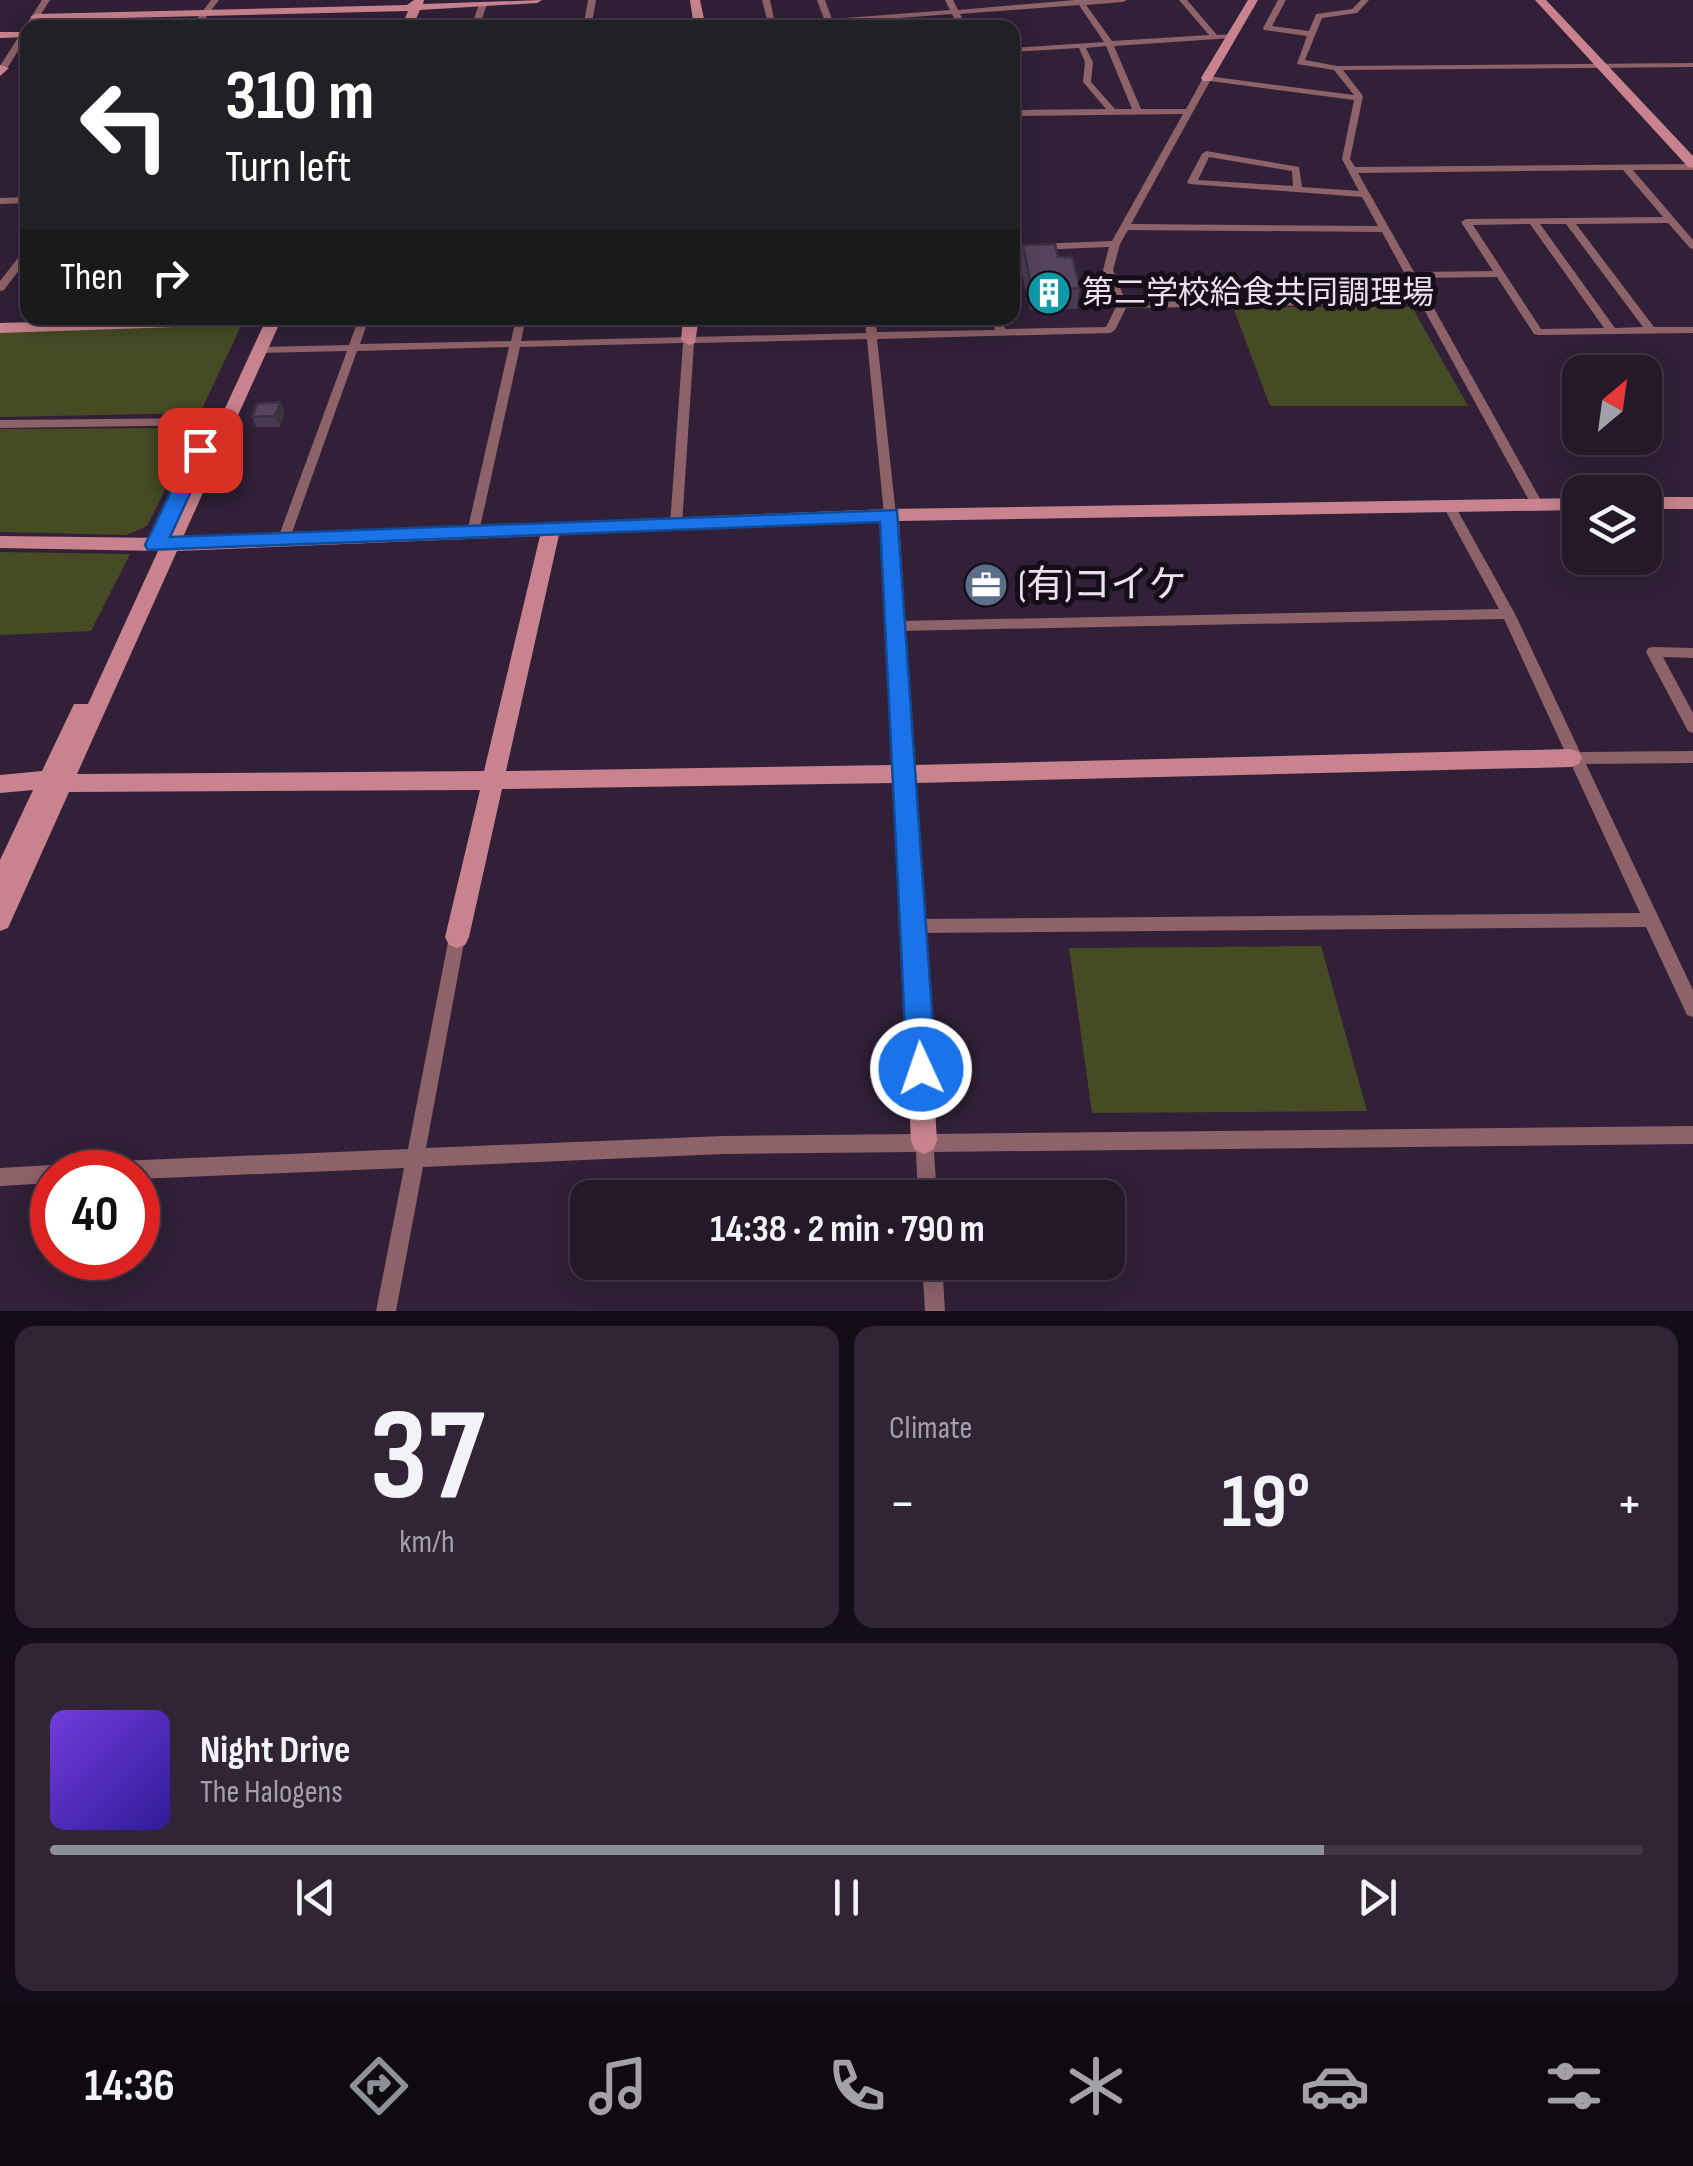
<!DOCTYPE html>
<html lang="en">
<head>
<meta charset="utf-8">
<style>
  body { margin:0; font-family:"Sofia Sans Condensed","Noto Sans JP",sans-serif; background:#312535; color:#f1f3f6; height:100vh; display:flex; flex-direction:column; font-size:38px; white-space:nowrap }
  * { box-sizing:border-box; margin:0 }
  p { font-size:32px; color:#a3a0a8 }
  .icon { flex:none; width:55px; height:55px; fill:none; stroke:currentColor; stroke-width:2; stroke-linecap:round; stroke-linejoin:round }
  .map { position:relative; height:1311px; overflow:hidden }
  .sheet { display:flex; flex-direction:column; gap:15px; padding:15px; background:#140d17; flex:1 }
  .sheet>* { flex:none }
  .hud { position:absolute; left:20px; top:20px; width:1000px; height:305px; border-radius:20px; box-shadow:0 5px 25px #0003,0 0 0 2px #423746; background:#202124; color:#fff; overflow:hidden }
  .needle { width:65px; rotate:29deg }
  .tools { position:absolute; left:1562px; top:355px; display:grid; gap:20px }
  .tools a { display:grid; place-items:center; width:100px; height:100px; border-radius:20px; background:#251829; box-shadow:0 5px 25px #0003,0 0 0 2px #423746; font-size:50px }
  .speed { position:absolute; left:30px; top:1150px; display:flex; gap:20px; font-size:50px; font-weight:700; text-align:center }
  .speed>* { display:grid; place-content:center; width:130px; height:130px; border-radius:50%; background:#251829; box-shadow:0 5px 25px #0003,0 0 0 2px #423746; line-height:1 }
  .speed .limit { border:15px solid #d22; background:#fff; color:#111 }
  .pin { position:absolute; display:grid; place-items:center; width:85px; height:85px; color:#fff; margin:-42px; border-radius:20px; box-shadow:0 5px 15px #0006 }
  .me { position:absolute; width:110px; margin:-55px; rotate:357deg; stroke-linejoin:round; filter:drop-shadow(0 0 8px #0008) }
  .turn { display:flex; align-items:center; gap:35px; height:210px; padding:0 40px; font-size:45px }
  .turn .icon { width:130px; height:130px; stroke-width:2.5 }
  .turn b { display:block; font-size:70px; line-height:85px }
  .then { display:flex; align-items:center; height:95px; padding:0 40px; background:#0003; gap:20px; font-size:38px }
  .big { font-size:75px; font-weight:700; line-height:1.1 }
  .sheet .widget { flex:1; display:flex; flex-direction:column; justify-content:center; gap:15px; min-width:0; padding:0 35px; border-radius:20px; background:#312535 }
  .sheet .dial { align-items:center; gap:0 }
  .dial b { font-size:130px; line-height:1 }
  .song { display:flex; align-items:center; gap:30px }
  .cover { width:120px; height:120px; border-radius:15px; background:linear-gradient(135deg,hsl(260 70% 55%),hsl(250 70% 35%)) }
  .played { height:10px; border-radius:5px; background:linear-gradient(90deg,#8c9099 80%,#423746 80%) }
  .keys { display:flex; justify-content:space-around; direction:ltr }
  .heat { display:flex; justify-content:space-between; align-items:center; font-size:55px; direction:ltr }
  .sheet .tiles { flex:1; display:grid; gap:15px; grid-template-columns:1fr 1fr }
  .widget:last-child { grid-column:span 2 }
  .trip { position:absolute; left:570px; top:1180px; width:555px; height:100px; border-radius:20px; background:#251829; box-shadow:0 5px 25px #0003,0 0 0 2px #423746; font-weight:700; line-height:100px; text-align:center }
  .dock { display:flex; height:160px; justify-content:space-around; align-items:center; background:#0f0a10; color:#a3a0a8 }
  .dock .icon { width:70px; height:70px }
  .dock .selected { color:#8c9099 }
  .dock b { font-size:45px; color:#f1f3f6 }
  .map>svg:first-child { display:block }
  .green { fill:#464b24 }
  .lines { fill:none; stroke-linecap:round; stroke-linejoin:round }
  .street { fill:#8e6269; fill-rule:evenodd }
  .secondary { fill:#c8838e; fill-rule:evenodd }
  .wall { fill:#4a3a51 }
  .shaded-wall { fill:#3c3042 }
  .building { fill:#56445e; stroke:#3c3042; stroke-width:2.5 }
  .route { fill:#1a73e8; stroke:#114b97; stroke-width:2.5 }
  .labels { text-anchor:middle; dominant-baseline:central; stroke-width:10; stroke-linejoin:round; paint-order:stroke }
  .far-poi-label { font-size:32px; fill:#ebe0ef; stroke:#150d18; text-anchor:start }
  .poi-label { font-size:38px; fill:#ebe0ef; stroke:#150d18; text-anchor:start }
</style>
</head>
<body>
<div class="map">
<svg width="1693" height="1311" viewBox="0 0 1693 1311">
  <rect width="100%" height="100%" fill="#312037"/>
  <path class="green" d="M1233,307H1412L1468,406H1270Z
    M242,324L200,413L0,417V332Z
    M196,428L147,526L126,535L0,532V429Z
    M0,552L130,554L91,631L0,635Z
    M1321,946L1367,1111L1092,1113L1069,948Z"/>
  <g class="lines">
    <path class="street" d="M42,0H50L32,28H28V35L6,70H0V66Z
      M211,0H219L198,28H190Z
      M588,0H596L591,28H583Z
      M762,0H770L775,23L824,19L817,0H825L832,19L950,10L945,0H953L958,10L1075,0H1127L1123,2L1086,5L1112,41L1209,35L1179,0H1187L1217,35L1235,34L1236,36L1232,38L1114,46L1141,109H1186L1203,78L1207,76L1354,95L1334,70L1297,64L1307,36L1264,30L1263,28L1278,0H1286L1272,26L1309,31L1316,14L1352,9L1361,0H1369L1357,13L1322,18L1305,60L1337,66L1693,63V67L1343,70L1363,96L1350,159L1355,167L1693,164V170H1633L1693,240V249L1690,248L1668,223L1576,224L1654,327H1693V333L1538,335L1534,334L1497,277L1417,278L1543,504L1537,508L1531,504L1421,304L1126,308L1115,330L1110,333L877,339L896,515L890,519L884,515L867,339L694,343L682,525L676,529L670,525L683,343L520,347L479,532L473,536L467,532L509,347L357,351L289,541L283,545L279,544L277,541L347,351L260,353L255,350L260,347L349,345L359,318H369L360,344L511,341L516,318H526L521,341L866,333L865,318H875L877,332L995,330L992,318H1002L1005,329L1106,327L1117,305L1103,270L1109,247L1012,251V245L1112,241L1183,114L1012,116V110L1106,109L1083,82L1085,62L1079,48L1012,52V48L1104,42L1079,5L960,14L967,28H959L952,14L833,23L835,28H827L826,24L770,28H727L768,23ZM1106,46L1132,109H1115L1091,82L1093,62L1086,48ZM1210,81L1354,100L1342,159L1359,191L1302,187L1299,167L1206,151L1202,154L1187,182L1189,184L1362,197L1378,226L1131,224ZM1209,157L1292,171L1293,186L1198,180ZM1623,170L1663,217L1466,219L1461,222L1493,271L1414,272L1358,173ZM1530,224L1604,328L1541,329L1473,225ZM1540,224H1566L1643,327L1615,328ZM1128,230L1382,232L1418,298L1126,302L1113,270L1120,244Z
      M483,2L487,4L479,28H471L479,4Z
      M28,197V203L0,204V198Z
      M28,248V258L4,290L0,291V281L25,249Z
      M214,418L220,422L218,425L0,428V420Z
      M1448,500L1454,504L1515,614L1580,752L1693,751V763L1586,764L1693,990V1017L1687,1015L1646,927L914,933L908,931L906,926L908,921L914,919L1640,913L1571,764L1566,762L1564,758L1566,754L1504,619L898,631L891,626L898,621L1499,609L1442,504Z
      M1653,647L1693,648V658L1663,657L1693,713V733L1688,731L1646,652L1648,648Z
      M457,929L463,932L465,937L426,1148L723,1136L919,1134L924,1132L929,1134L1693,1126V1144L934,1152L937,1198H918L916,1152L723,1154L423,1167L396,1311H376L404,1168L138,1179V1172H62L64,1165L71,1163L408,1149L449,937L451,932Z
      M52,1165L59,1167L61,1172H52V1183L0,1186V1168Z
      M922,1262H942L945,1311H925Z"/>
    <path class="secondary" d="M414,0H424L423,4L542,0L537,3L420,10L412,28H401L408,11L36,20L30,17L36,14L407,5Z
      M690,0H700L706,28H694Z
      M1248,0H1258L1211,81H1203L1201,78Z
      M1535,0H1546L1693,156V168L1688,167Z
      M0,32H23L28,37L0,38Z
      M0,65L9,68L0,76Z
      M180,318H282L183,537L890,509L1580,498V510L899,521L914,765L1571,749L1579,752L1582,758L1579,764L1571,767L915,783L937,1141L933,1150L924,1154L915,1150L911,1141L894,783L502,789L469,937L465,945L457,948L449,945L445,937L480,790L69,792L8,928L0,931V860L33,790L0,793V775L42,771L74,704H88L158,551L0,548V536L165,538L264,324L0,333V323ZM881,522L893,765L506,771L559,535ZM540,536L484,771L77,774L177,551Z
      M683,318H699L695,343L689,345L681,340Z
      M1645,497H1693V509H1645Z"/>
  </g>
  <path class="wall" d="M1023,245L1058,257L1080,288L1077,309L1030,310L1020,265Z
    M285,412L280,427H256L252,417Z"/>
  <path class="shaded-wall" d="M280,402L285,412L280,427L275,416Z"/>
  <path class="building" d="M1055,244L1058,257H1072L1080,288L1032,289L1023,245Z
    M280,402L275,416L252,417L257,404Z"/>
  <path class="route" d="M200,443L210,450L170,537L897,510L936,1069L932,1080L921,1084L911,1080L907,1069L880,522L148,550L145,545L191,450Z"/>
  <defs>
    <symbol id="building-disc" viewBox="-11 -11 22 22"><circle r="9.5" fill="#0f9aa8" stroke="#150d18"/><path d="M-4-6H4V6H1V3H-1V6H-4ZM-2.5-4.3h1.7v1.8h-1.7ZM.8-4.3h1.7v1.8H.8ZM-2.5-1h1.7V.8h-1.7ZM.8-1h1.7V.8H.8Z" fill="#fff"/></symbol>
    <symbol id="office-disc" viewBox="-11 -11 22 22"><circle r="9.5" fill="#5c6f8a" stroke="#150d18"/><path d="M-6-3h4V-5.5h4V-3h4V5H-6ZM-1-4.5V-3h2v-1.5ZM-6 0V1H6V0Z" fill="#fff"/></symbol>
  </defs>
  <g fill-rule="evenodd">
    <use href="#building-disc" x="1024" y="268" width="50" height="50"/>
    <use href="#office-disc" x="961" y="560" width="50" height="50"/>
  </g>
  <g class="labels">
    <g class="far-poi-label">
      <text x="1082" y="293">第二学校給食共同調理場</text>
    </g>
    <g class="poi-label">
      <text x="1018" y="585">(有)コイケ</text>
    </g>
  </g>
</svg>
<div class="tools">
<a><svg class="needle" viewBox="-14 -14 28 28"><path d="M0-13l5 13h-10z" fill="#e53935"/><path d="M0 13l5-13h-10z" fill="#a3a0a8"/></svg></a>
<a><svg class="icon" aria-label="layers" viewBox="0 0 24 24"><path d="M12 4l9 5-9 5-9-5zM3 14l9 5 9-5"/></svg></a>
</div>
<div class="speed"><div class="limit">40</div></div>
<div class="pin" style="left:200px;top:450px;background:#d93025"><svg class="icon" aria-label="arrive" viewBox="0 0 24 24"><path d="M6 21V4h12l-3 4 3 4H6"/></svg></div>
<svg class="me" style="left:921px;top:1069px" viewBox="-20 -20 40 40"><circle r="17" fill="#1a73e8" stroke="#fff" stroke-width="3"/><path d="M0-11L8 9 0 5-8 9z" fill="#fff"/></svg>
<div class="trip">14:38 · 2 min · 790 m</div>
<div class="hud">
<div class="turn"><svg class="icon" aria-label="left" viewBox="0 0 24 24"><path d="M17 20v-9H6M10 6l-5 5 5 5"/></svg><div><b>310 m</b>Turn left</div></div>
<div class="then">Then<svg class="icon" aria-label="right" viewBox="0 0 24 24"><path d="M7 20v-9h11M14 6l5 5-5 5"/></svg></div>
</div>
</div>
<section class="sheet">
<div class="tiles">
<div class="widget dial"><b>37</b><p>km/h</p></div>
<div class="widget"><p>Climate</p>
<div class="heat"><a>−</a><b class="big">19°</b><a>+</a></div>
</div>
<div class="widget">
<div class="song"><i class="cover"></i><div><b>Night Drive</b><p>The Halogens</p></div></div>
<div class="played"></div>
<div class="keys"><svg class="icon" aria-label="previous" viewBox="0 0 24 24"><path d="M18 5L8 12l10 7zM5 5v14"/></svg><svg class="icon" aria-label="pause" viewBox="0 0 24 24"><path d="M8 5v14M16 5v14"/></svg><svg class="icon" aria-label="next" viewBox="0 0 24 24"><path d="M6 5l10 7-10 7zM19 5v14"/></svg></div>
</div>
</div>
</section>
<nav class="dock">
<b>14:36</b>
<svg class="icon selected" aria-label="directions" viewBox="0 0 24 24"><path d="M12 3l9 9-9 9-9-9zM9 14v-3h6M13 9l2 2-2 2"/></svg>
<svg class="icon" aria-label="music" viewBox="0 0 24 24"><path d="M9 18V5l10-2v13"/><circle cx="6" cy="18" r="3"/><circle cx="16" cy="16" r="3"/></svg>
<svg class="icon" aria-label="phone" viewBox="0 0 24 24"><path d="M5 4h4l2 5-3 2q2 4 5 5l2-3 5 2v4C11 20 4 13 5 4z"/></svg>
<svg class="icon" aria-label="climate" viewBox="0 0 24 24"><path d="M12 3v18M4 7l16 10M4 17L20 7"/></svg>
<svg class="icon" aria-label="car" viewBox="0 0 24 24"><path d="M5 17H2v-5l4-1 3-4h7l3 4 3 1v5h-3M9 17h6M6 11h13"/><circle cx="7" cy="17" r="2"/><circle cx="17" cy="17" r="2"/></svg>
<svg class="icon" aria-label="filters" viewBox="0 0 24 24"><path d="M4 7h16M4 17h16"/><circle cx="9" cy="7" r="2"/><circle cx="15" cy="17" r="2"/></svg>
</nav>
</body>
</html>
